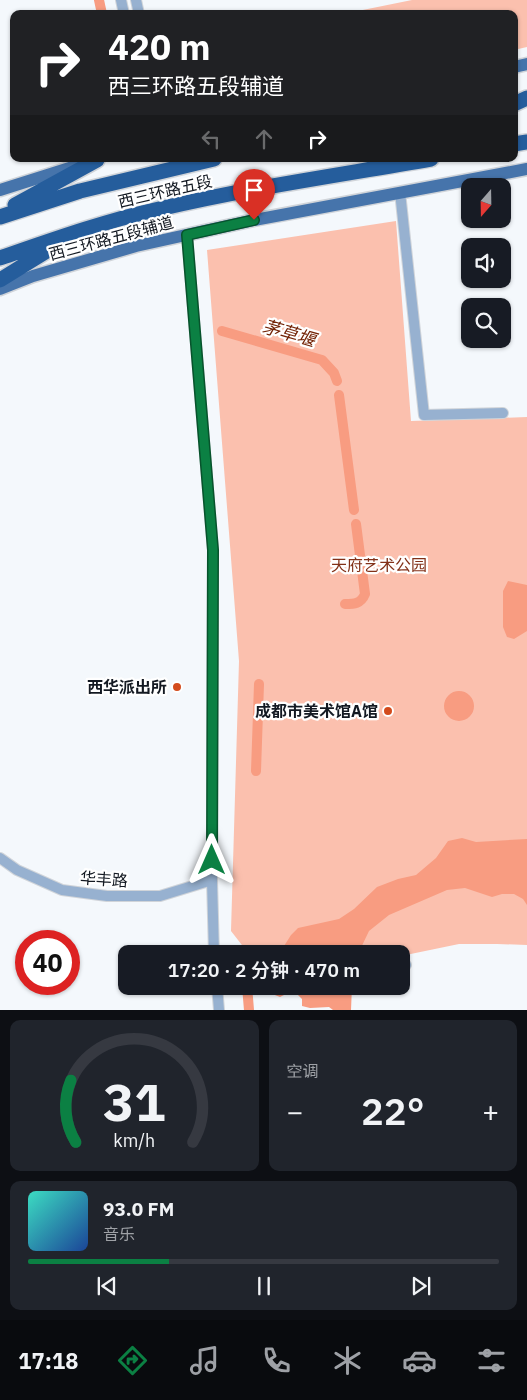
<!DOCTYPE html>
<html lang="zh">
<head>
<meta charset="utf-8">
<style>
  body { margin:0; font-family:"IBM Plex Sans","Noto Sans SC",sans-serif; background:#20242c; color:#f1f3f6; height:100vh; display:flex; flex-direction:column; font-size:19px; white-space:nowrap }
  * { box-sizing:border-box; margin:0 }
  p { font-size:16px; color:#9ea1a6 }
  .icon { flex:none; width:28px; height:28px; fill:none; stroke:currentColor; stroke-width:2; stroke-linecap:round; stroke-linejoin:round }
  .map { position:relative; height:1010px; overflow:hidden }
  .sheet { display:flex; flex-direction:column; gap:10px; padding:10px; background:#0d0f14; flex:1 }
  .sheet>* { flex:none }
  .hud { position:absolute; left:10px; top:10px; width:508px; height:152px; border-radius:10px; box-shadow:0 1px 4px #0004; background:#202124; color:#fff; overflow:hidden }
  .needle { width:32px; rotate:200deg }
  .tools { position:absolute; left:461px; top:178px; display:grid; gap:10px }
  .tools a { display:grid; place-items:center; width:50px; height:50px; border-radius:10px; background:#171b24; box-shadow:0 1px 4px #0004; font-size:25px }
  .speed { position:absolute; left:15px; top:930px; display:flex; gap:10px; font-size:25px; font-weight:700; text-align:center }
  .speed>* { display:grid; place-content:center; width:65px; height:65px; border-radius:50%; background:#171b24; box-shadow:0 1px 4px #0004; line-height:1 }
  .speed .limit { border:8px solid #d22; background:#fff; color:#111 }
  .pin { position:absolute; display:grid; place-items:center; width:42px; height:42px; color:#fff; margin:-51px -21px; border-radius:50% 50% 50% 0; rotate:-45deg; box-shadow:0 0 5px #0007 }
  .pin .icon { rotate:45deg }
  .me { position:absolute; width:55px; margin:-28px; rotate:0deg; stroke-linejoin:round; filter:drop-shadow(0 0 4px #0008) }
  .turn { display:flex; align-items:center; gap:18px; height:105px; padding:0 15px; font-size:22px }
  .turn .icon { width:65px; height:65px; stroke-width:2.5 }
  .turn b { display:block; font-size:35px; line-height:42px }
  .lanes { display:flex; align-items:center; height:48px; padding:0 15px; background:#0003; justify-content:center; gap:25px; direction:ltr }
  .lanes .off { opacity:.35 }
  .big { font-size:38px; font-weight:600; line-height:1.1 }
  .sheet .card { flex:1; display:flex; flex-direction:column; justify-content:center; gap:8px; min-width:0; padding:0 18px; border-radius:10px; background:#20242c }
  .sheet .dial { align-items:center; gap:0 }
  .dial svg { height:130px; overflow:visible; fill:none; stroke:#363941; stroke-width:7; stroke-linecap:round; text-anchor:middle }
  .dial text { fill:#f1f3f6; stroke:none }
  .song { display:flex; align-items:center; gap:15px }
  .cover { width:60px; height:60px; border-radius:8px; background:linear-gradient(135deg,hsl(170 70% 55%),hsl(220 70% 35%)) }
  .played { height:5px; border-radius:2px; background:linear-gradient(90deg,#0b8043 30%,#363941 30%) }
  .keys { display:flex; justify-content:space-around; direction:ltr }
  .heat { display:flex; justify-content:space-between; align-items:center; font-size:28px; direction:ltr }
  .sheet .tiles { flex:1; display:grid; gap:10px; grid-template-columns:1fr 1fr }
  .card:last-child { grid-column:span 2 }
  .trip { position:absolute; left:118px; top:945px; width:292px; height:50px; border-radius:10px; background:#171b24; box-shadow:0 1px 4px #0004; font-weight:600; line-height:50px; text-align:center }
  .tabs { display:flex; height:80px; justify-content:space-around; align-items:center; background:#090b0e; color:#9ea1a6 }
  .tabs .icon { width:35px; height:35px }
  .tabs .current { color:#0b8043 }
  .tabs b { font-size:22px; color:#f1f3f6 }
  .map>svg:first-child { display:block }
  .green { fill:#fbc0ae }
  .water { fill:#f89c81 }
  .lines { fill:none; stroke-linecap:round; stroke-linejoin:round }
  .canal { stroke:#f89c81; stroke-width:10 }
  .minor-casing { stroke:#d0d4d9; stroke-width:12 }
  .major-casing { stroke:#d0d4d9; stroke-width:15 }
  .highway-casing { stroke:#d0d4d9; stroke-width:18 }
  .minor { stroke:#97b1d0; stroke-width:10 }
  .major { stroke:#4674ab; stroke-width:12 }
  .highway { stroke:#255d9c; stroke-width:15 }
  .route-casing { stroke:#07532c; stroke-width:12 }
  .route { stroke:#0b8043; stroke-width:9 }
  .poi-dot { fill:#d34b1d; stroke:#fff; stroke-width:2 }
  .labels { text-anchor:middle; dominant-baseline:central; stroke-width:4.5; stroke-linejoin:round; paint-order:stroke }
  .street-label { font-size:16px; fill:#131922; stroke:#fff }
  .park-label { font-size:16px; fill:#823118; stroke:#fff }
  .poi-label { font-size:16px; font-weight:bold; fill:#131922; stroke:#fff; text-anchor:end }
  .water-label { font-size:18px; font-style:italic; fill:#732306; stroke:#fff }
</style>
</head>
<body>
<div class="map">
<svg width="527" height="1010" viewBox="0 0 527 1010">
  <rect width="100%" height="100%" fill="#f4f8fc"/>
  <path class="green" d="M412,0H527V47L514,50V14H343Z
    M396,221L411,421L527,417V945L497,944H459L401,956V954H301L245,949L231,931L239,661L207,250Z"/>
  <path class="water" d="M508,581L527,585V631L514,639L507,637L503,627V591Z
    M444 706a15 15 0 1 1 30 0a15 15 0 1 1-30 0Z
    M462,838L476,842L527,839V905L523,899L514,894H502L492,897L465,888L447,890L389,915L369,931L358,954H279L291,935L298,928L339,919L354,909L377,887L398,879L416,875L436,858L448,841Z
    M270,986H352L351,1010H333L329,1007L310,1008L302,1006V999L296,993H288L280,997L267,992Z"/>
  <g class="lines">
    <path class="canal" d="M99,0L102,14
      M222,331L322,360L334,373L337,381
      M339,395L354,510
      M345,604C354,604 361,604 365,594L356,524
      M256,771L259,684
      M247,986L249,1010"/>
    <defs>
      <path id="minor" d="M121,0L124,14
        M136,0L139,14
        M400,192L424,415L503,413
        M187,235L213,550L212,880L214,954
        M0,858L17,870L62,890L107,896H160L212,880
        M401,965H406
        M217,986L219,1010"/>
      <path id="major" d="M514,67L527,64
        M0,190L79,165
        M0,289L33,276L136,246L254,220L527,169"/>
      <path id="highway" d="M514,104L527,98
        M514,144L527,142
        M15,205L97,160
        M0,217L80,191L214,159
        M0,258C52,240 105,221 159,209C248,188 340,175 431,159
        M0,280L58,244"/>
    </defs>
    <use href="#minor" class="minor-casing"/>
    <use href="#major" class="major-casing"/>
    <use href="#highway" class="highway-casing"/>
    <use href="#minor" class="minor"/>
    <use href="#major" class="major"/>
    <use href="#highway" class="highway"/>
  </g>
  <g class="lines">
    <defs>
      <path id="route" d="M212,860L213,550L187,235L254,220"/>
    </defs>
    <use href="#route" class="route-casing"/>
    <use href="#route" class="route"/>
  </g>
  <g class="poi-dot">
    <circle cx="177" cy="687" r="5"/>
    <circle cx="388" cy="711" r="5"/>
  </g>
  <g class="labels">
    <g class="street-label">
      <text transform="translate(165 191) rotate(-13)">西三环路五段</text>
      <text transform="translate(111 238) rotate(-15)">西三环路五段辅道</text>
      <text transform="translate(104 879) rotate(4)">华丰路</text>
    </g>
    <g class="park-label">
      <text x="379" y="565">天府艺术公园</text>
    </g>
    <g class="poi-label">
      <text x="167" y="687">西华派出所</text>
      <text x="378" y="711">成都市美术馆A馆</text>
    </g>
    <g class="water-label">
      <text transform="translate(289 333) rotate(16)">茅草堰</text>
    </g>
  </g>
</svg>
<div class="tools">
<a><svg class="needle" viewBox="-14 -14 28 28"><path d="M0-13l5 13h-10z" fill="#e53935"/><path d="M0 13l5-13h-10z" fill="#9ea1a6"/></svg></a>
<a><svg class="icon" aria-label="sound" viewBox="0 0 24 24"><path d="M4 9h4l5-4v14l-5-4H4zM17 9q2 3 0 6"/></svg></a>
<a><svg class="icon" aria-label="search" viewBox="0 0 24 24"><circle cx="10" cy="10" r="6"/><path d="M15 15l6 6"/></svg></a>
</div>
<div class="speed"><div class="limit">40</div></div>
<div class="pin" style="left:254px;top:220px;background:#d93025"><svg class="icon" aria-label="arrive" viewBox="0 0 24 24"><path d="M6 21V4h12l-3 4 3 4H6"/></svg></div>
<svg class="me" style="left:212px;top:860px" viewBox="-20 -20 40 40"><path d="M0-17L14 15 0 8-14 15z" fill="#0b8043" stroke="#fff" stroke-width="4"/></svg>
<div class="trip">17:20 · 2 分钟 · 470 m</div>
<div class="hud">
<div class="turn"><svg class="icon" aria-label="right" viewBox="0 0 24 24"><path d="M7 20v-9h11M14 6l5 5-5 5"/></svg><div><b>420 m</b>西三环路五段辅道</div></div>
<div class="lanes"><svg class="icon off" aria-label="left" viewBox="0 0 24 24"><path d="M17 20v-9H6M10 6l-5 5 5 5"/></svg><svg class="icon off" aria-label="ahead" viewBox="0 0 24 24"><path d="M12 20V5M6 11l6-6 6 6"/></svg><svg class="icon" aria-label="right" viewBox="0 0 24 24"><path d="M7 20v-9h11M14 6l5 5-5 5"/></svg></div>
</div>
</div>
<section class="sheet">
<div class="tiles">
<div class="card dial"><svg viewBox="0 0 100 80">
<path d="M14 69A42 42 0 1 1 86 69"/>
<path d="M14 69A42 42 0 0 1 11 31" stroke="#0b8043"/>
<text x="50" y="56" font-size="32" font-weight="700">31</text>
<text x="50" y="72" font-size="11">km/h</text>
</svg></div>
<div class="card"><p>空调</p>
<div class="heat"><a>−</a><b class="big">22°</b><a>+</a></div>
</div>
<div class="card">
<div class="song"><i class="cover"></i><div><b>93.0 FM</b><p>音乐</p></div></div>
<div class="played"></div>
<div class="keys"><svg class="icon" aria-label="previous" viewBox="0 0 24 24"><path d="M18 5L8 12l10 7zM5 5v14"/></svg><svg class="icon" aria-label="pause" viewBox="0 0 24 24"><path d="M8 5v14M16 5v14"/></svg><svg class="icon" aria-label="next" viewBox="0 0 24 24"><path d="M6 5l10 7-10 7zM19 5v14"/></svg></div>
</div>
</div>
</section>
<nav class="tabs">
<b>17:18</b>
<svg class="icon current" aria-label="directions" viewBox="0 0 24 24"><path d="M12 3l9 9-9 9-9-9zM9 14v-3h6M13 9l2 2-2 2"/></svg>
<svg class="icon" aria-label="music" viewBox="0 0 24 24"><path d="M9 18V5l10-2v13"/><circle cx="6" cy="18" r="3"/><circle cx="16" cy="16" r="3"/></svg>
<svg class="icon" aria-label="phone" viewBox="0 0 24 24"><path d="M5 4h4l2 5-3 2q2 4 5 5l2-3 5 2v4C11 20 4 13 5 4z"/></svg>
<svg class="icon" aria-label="climate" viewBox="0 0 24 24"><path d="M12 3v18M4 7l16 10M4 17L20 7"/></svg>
<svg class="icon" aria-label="car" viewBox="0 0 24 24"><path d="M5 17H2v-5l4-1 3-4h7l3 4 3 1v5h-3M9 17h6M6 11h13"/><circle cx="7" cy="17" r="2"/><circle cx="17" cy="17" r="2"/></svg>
<svg class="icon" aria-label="filters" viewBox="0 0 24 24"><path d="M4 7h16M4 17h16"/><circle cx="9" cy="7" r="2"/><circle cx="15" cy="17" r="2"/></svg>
</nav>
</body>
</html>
